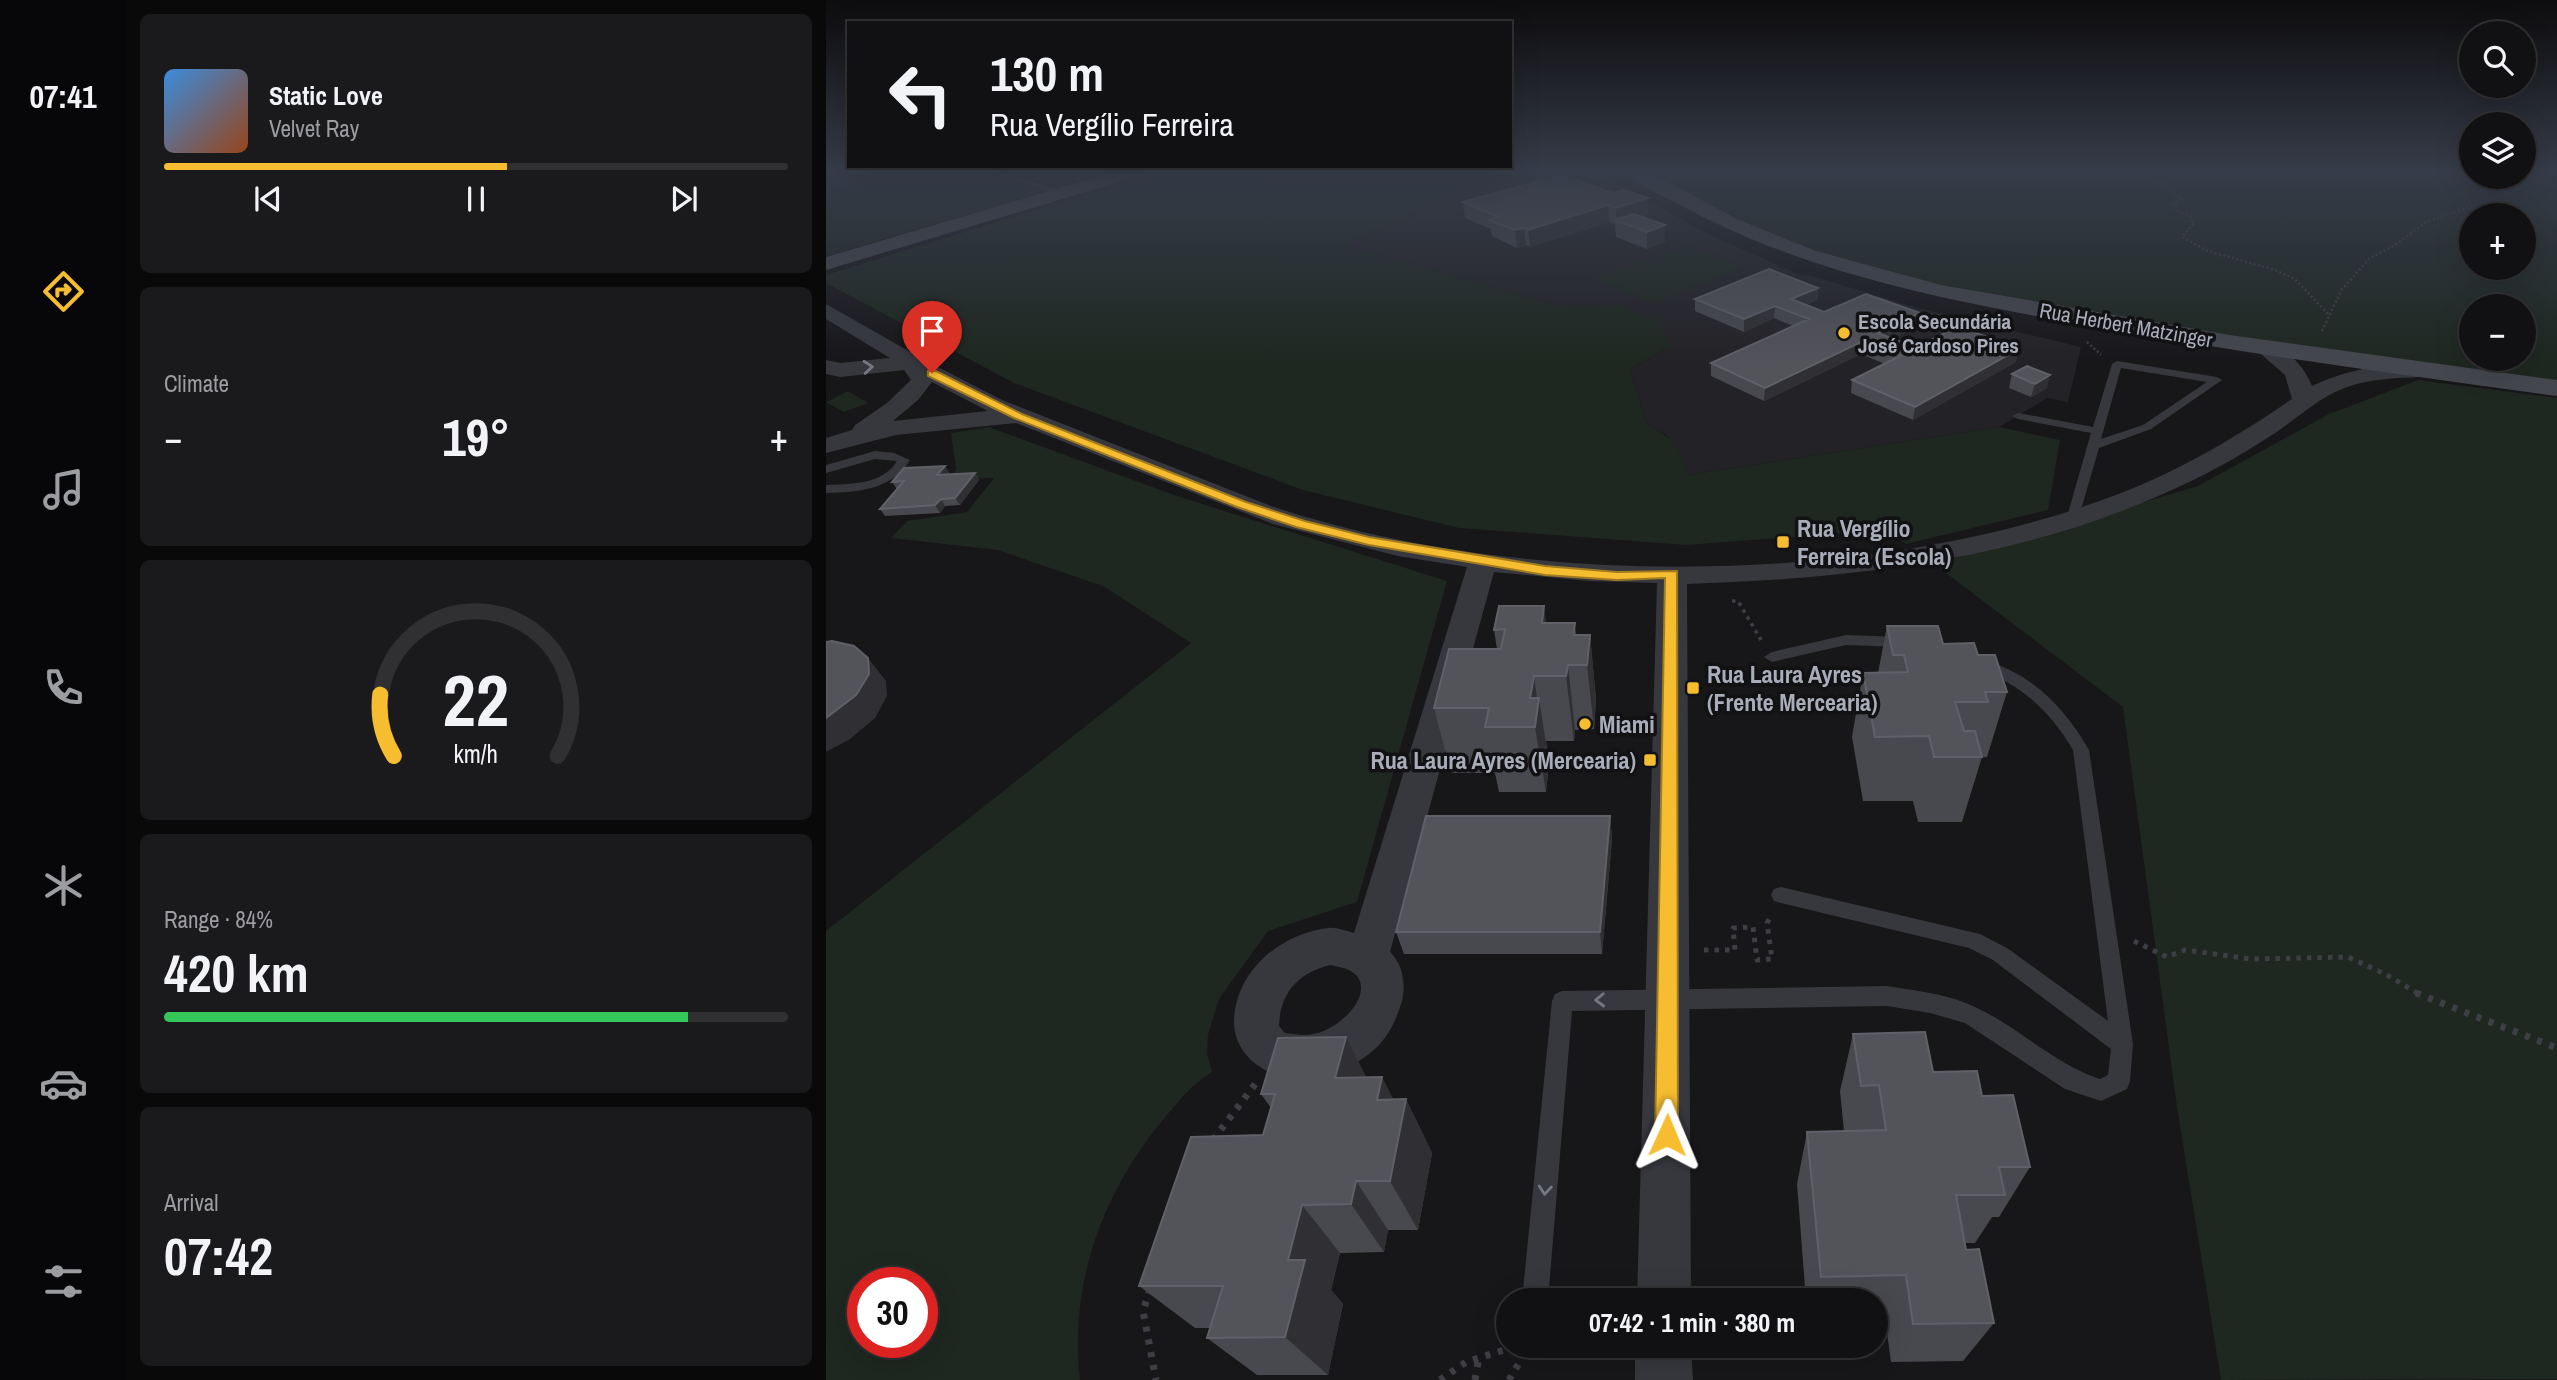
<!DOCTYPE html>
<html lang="en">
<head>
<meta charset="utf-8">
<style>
  body { margin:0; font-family:"Archivo Narrow",sans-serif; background:#1a191c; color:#f1f3f6; height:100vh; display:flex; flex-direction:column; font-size:26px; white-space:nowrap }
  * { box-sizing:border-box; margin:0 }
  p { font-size:23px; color:#9c9da0 }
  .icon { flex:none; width:38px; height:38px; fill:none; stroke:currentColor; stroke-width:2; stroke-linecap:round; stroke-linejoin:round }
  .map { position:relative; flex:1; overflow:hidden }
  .details { display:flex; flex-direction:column; gap:14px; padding:14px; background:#09090a; width:700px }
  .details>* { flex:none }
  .hud { position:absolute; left:21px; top:21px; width:665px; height:147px; border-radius:0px; box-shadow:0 7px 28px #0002,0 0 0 2px #303033; background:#111013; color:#f1f3f6; overflow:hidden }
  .tools { position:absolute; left:1633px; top:21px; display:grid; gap:14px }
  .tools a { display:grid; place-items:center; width:77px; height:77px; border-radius:50%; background:#111013; box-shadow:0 7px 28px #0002,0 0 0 2px #303033; font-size:35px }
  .speed { position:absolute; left:21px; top:1267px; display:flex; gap:14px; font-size:35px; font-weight:700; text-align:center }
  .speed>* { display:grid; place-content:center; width:91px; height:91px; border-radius:50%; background:#111013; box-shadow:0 7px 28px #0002,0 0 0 2px #303033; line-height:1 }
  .speed .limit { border:10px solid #d22; background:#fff; color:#111 }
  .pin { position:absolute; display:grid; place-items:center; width:60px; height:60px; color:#fff; margin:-72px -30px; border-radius:50% 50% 50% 0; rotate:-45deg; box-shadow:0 0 7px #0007 }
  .pin .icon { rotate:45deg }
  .me { position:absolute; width:77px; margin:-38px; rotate:1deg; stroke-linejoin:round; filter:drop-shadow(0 0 5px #0008) }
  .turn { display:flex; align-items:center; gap:24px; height:147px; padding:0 28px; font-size:32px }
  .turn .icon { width:91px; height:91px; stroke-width:2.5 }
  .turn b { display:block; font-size:49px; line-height:60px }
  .big { font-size:52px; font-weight:700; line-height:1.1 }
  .details .card { flex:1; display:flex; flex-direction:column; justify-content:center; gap:10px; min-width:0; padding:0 24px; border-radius:10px; background:#1a191c }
  .details .dial { align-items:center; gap:0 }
  .dial svg { height:182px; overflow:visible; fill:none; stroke:#303033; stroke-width:7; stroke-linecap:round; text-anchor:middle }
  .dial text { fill:#f1f3f6; stroke:none }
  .song { display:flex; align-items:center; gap:21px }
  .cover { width:84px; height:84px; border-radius:10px; background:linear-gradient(135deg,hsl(210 70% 55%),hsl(20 70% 35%)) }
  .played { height:7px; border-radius:4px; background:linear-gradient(90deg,#f7bd30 55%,#303033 55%) }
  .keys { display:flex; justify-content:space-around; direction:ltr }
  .heat { display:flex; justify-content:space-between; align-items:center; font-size:38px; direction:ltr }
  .charge { height:10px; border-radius:5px; background:linear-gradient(90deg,#34c759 84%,#303033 0) }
  .trip { position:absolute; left:670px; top:1288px; width:392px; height:70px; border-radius:35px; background:#111013; box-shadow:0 7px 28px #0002,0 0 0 2px #303033; font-weight:700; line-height:70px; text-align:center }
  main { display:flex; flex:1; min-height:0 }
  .tabs { display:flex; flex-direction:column; width:126px; justify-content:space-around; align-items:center; background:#070608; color:#9c9da0 }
  .tabs .icon { width:49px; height:49px }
  .tabs .active { color:#f7bd30 }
  .tabs b { font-size:32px; color:#f1f3f6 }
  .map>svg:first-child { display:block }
  .built { fill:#232226 }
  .green { fill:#1e2720; fill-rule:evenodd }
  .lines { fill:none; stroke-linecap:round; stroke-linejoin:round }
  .path-far3 { stroke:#3d3f45; stroke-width:2.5; stroke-dasharray:2 2.5; stroke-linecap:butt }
  .path-far2 { stroke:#3d3f45; stroke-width:3.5; stroke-dasharray:3.5 4.5; stroke-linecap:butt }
  .path-far1 { stroke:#3d3f45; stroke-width:5; stroke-dasharray:4.5 6; stroke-linecap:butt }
  .path { stroke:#3d3f45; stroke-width:7; stroke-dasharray:5 8; stroke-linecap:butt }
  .lane { fill:#37383e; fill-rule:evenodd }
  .street { fill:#37383e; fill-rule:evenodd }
  .secondary { fill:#45474e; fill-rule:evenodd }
  .wall { fill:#48494e }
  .shaded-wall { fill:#303034 }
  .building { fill:#53535a; stroke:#606168; stroke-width:2 }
  .oneway { stroke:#757882 }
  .route { fill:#f7bd30; stroke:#a17b1f; stroke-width:2 }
  .poi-dot { fill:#f7bd30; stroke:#121114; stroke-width:2.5 }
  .labels { text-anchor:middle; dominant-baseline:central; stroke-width:7; stroke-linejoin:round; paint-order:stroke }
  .far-poi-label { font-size:21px; font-weight:bold; fill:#a8adb9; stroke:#121114; text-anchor:start }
  .far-street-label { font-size:21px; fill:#a8adb9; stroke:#121114 }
  .poi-label { font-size:24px; font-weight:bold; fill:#a8adb9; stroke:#121114; text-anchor:start }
</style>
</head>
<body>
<main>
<nav class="tabs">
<b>07:41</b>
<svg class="icon active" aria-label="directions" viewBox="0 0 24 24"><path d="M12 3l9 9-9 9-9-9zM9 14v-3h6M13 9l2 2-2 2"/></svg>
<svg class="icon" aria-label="music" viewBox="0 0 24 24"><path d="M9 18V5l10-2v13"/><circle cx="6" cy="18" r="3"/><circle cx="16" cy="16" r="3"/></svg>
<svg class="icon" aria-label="phone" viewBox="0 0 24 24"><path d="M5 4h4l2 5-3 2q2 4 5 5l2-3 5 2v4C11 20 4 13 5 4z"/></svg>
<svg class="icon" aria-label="climate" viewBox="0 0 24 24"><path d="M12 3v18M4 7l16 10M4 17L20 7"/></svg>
<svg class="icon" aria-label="car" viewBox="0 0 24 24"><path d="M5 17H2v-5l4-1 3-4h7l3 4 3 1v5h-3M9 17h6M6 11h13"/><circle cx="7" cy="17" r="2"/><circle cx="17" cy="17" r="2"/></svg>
<svg class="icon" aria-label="filters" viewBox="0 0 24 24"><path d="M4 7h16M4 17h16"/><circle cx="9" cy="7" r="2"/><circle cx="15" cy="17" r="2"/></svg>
</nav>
<section class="details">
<div class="card">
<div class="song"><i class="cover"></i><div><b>Static Love</b><p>Velvet Ray</p></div></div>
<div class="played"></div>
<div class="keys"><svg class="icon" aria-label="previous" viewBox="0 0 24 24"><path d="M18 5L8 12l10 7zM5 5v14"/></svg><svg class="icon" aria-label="pause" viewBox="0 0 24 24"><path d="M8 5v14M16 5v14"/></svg><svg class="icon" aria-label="next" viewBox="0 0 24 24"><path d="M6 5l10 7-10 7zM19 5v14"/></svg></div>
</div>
<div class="card"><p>Climate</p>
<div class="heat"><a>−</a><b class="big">19°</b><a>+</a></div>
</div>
<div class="card dial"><svg viewBox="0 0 100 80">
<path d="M14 69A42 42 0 1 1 86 69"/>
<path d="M14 69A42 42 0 0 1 8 42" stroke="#f7bd30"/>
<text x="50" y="56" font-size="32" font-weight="700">22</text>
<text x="50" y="72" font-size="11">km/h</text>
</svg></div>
<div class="card"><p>Range · 84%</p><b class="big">420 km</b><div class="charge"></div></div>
<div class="card"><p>Arrival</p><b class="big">07:42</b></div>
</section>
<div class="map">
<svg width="1731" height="1380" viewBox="0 0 1731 1380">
  <rect width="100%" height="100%" fill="#171619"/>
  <path class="built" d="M682,171H770L880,233L974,275L986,276L1092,308L1255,347L1242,402L1221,398L1173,427L862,475L840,435L821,424L804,370L843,346L791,305L733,306L517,245Z"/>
  <path class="green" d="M0,171H149L214,190L215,193L0,256Z
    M178,171H289C235,187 232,186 178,171Z
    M335,171H682L518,245L733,306L791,305L834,321L843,346L804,370L821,424C848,439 853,446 862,475L1173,427L1234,440L1222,510L1080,544L1062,530L860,545L633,528L477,490L188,383L0,283V275Z
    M821,171H1645V177H1698V171H1731V380C1576,359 1420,339 1266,313C1153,294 1039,276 933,231C894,214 858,192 821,171ZM1645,215H1698V268H1645ZM1645,306H1698V359H1645Z
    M860,246L918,268L827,303L769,278Z
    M1592,380L1731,398V1379L1395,1380L1351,1107L1297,707L1108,564L1372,486L1503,414Z
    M22,391L42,403L18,412L0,402Z
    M163,427L351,496L621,581L531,902L442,931L393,999L382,1035L381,1053L386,1072C366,1084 351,1103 336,1121C276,1194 243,1285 254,1380H0V931L365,643L279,587L172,550L65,538L81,521L141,512L168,478L127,479L130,468L125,433ZM37,1283H96V1342H37Z"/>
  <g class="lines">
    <path class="path-far3" d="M1315,171L1356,199L1348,203L1351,211L1364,216L1368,223L1356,237L1382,251L1449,270L1469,279L1502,314
      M1496,331L1516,289L1544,258L1569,245L1600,222L1691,190L1721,171
      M1261,342L1275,355"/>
    <path class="path-far2" d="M906,601H912L935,640"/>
    <path class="path-far1" d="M1308,941L1341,957L1359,950L1425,959L1522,957L1559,974L1593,994
      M878,950H909L907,928L927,927L931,960L946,959L941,923L944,918"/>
    <path class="path" d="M1590,993L1731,1048
      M387,1140L430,1083
      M324,1289L317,1311L330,1380
      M614,1380L640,1362L691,1346
      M649,1380L653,1357
      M683,1380L703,1346"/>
    <path class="lane" d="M161,171H172L242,193L235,195Z
      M1291,361L1391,377L1396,380L1325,429L1273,448L1252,520L1251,523H1241L1240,520L1265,433L1192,419L1186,416L1192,413L1267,427L1286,364ZM1295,368L1381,382L1317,425L1275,439Z
      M49,451L68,453L84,460C66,490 33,492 0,493V485C25,484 56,485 71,461L49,459L0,473V465Z
      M1020,635L1076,637L1083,642L1076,647L1020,645L946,662L938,657L946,652Z
      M1155,659C1205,673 1238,706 1263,750L1307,1044L1304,1081L1301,1089L1275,1101L1239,1089L1139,1023L1104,1013L1061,1006L746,1011L722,1300H696L726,1001L729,994L736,991L1061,986C1091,991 1124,994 1151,1008C1194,1028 1228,1064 1274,1079L1282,1075L1285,1049L1167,960L1143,948L955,903L948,901L945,895L948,889L955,887L1154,934L1181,948L1282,1021L1247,750C1224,710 1193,683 1150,668L1147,664L1150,660Z"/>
    <path class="street" d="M0,304L102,362L176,400L445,506C689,588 1037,588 1279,499C1346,475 1408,439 1466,399L1459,375L1428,348L1432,344C1454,338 1479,367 1486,386C1513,372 1572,358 1602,365L1605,370L1602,375L1594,377C1570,378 1544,379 1521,387C1493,397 1473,417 1449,433C1410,459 1367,482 1323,500C1178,562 1016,579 861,584L865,1300H811L831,583L763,581L668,572L564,952C577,964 580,985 576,1001C571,1018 563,1036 550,1048C534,1063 511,1074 489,1078C453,1086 408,1061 408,1022C409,971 454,934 502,928C510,927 520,931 528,933L641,567L572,556L447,524L190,423L70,435L0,453V438L26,430L29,425L61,403L85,380L78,370L14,377L0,374V360L14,363L64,358L0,319ZM106,382L162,411L67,421L92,400ZM504,965C514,967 528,969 533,979C544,1002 507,1032 487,1034C479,1036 468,1034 459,1033L453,1026C454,993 472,973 504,965Z
      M809,1346H865L867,1380H809Z"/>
    <path class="secondary" d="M291,171H319L316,175L0,270V257Z
      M799,171H821L913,220L990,251L1115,285L1404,335L1731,380V396C1581,376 1431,355 1282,329C1136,303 990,278 858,207C840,197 812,187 799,171Z"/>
  </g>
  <path class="wall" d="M787,193L822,198V215L816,217L839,242L821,249L790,237L789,224L783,222L704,247L700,245L691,248L666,236L665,229L639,218L637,202Z
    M992,288L991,300L980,305L998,312L1094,313L1092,326L1066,339L1090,348L1190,362L1087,420L1025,393L1026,380L1059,364L1035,354L938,401L885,376V363L967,326L948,318L918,332L869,311V299Z
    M1186,374L1221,388L1205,397L1183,388Z
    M119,466L123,473L122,474L149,473L153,480L134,505L119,506L114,513L59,516L54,509L71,489L66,482Z
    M721,623H749L750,635H764L770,699L768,729L749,730L748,741H720L723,763L720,792H673L669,773H625L608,708L671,649L668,630Z
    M1061,626L1152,655L1181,692L1161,757H1156L1136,822H1092L1087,801H1037L1026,737L1037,673H1052Z
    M784,816L786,839L776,954H578L570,932Z
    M1027,1034L1156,1096L1204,1167L1173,1217H1166L1149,1243H1139L1140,1250L1168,1323L1137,1361L1065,1362L1059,1318H1050V1300H980L971,1184L981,1132L1018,1131L1014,1091Z
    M541,1077L568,1099H580L606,1153L592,1230H562L558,1252L514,1253L505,1290L517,1304L502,1375H431L381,1338L384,1328H369L313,1286L437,1135L445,1108L435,1094Z"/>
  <path class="shaded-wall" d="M822,198V215L797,223L790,220V208Z
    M782,205L783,222L704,247L702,230Z
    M839,225V242L821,249V232Z
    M698,228L700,245L691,248L689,230Z
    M992,288L991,300L964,312L965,299Z
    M949,306L948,318L918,332V319Z
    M1094,313L1092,326L1051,346L1052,333Z
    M1037,341L1035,354L938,401L939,388Z
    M1193,349L1190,362L1087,420L1089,407Z
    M1224,375L1221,388L1205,397L1209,384Z
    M119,466L123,473L115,482L111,475Z
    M149,473L153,480L134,505L129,498Z
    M115,499L119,506L114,513L109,505Z
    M718,606L727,670L716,623Z
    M764,635L770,699L768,729L761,665Z
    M42,658L60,681L61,696L49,718L24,739L0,752V718Z
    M742,665L749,730L748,741L740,676Z
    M708,676L712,706L713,698L723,763L720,792L704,698Z
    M784,816L786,839L776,954L774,932Z
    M520,1037L549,1094L509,1078Z
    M556,1077L577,1118L580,1099L606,1153L592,1230L564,1181L551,1100Z
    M530,1181L562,1230L558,1252L525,1204Z
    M476,1205L514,1253L505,1290L517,1304L502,1375L459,1337L462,1260Z"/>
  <path class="building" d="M736,175L787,193L798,190L822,198L790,208L782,205L702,230L698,228L689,230L663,220L673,217L637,202Z
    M808,214L839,225L821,232L789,220Z
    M943,269L992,288L965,299L998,312L1040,294L1094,313L1052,333L1090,348L1132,326L1193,349L1089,407L1026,380L1074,356L1037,341L939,388L885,363L983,319L949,306L918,319L869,299Z
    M1201,366L1224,375L1209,384L1186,374Z
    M119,466L111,475L149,473L129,498L115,499L109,505L54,509L78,481L66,482L78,468Z
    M673,606H718L716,623H749L747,635H764L761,665H742L740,676H708L704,698H713L709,727H659L663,708H608L623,649H675L679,629L668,630Z
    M1061,626H1112L1117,644L1148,643L1152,655H1169L1181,692H1159L1162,702H1129L1138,731H1149L1156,757H1108L1103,736L1049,737L1037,673L1082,672L1078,655H1067Z
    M6,641L28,646L42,658L43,674L30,695L0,718V642Z
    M600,816H784L774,932H570Z
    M1099,1032L1107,1072L1151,1071L1156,1096L1187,1095L1204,1167H1173L1179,1195H1130L1140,1250L1153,1249L1168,1323L1087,1324L1080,1275L995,1277L981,1132L1060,1130L1053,1085L1035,1086L1027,1034Z
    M520,1037L509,1078L556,1077L551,1100L580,1099L564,1181H530L525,1204L476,1205L462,1260H479L459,1337L381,1338L397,1286H313L365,1137L437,1135L449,1094H435L452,1038Z"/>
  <defs><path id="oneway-chevron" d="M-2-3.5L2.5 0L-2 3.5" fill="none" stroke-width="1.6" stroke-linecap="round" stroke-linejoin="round" transform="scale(1.75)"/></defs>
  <g class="oneway">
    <use href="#oneway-chevron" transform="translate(42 367) rotate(-5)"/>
    <use href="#oneway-chevron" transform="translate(774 1000) rotate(178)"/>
    <use href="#oneway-chevron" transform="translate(719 1190) rotate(95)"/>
  </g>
  <linearGradient id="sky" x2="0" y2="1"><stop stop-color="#0d0c0e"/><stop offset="0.47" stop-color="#363c49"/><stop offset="1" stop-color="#363c49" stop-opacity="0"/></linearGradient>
  <rect width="1731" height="364" fill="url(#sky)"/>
  <path class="route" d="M102,371H110L196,414L420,502L479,521L543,537L719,566L791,572L851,571L852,1135L849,1144L841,1147L832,1144L829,1135L839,578L791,580L719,575L543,545L470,527L411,507L188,418L102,376Z"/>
  <g class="poi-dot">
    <circle cx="1018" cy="333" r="7"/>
    <rect x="950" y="535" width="14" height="14" rx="3.5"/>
    <rect x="860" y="681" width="14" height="14" rx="3.5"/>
    <circle cx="759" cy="724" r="7"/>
    <rect x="817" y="753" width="14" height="14" rx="3.5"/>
  </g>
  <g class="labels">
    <g class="far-poi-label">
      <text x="1032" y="321">Escola Secundária<tspan x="1032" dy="24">José Cardoso Pires</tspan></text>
    </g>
    <g class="far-street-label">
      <text transform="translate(1300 325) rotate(10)">Rua Herbert Matzinger</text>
    </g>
    <g class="poi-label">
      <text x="971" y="528">Rua Vergílio<tspan x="971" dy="28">Ferreira (Escola)</tspan></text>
      <text x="881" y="674">Rua Laura Ayres<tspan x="881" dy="28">(Frente Mercearia)</tspan></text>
      <text x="773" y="724">Miami</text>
      <text x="810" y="760" text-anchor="end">Rua Laura Ayres (Mercearia)</text>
    </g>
  </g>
</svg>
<div class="tools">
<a><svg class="icon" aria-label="search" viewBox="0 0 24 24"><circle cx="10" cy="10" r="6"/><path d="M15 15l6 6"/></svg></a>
<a><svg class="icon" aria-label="layers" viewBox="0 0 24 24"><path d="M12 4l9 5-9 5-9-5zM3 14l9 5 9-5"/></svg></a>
<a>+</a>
<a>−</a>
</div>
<div class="speed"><div class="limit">30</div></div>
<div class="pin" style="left:106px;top:373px;background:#d93025"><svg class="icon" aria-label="arrive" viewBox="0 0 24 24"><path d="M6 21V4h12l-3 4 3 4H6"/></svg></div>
<svg class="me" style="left:841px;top:1135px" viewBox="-20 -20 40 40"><path d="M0-17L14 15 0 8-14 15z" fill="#f7bd30" stroke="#fff" stroke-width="4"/></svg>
<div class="trip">07:42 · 1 min · 380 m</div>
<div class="hud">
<div class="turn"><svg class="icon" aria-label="left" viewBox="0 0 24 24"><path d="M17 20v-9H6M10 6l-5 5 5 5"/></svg><div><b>130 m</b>Rua Vergílio Ferreira</div></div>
</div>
</div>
</main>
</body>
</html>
